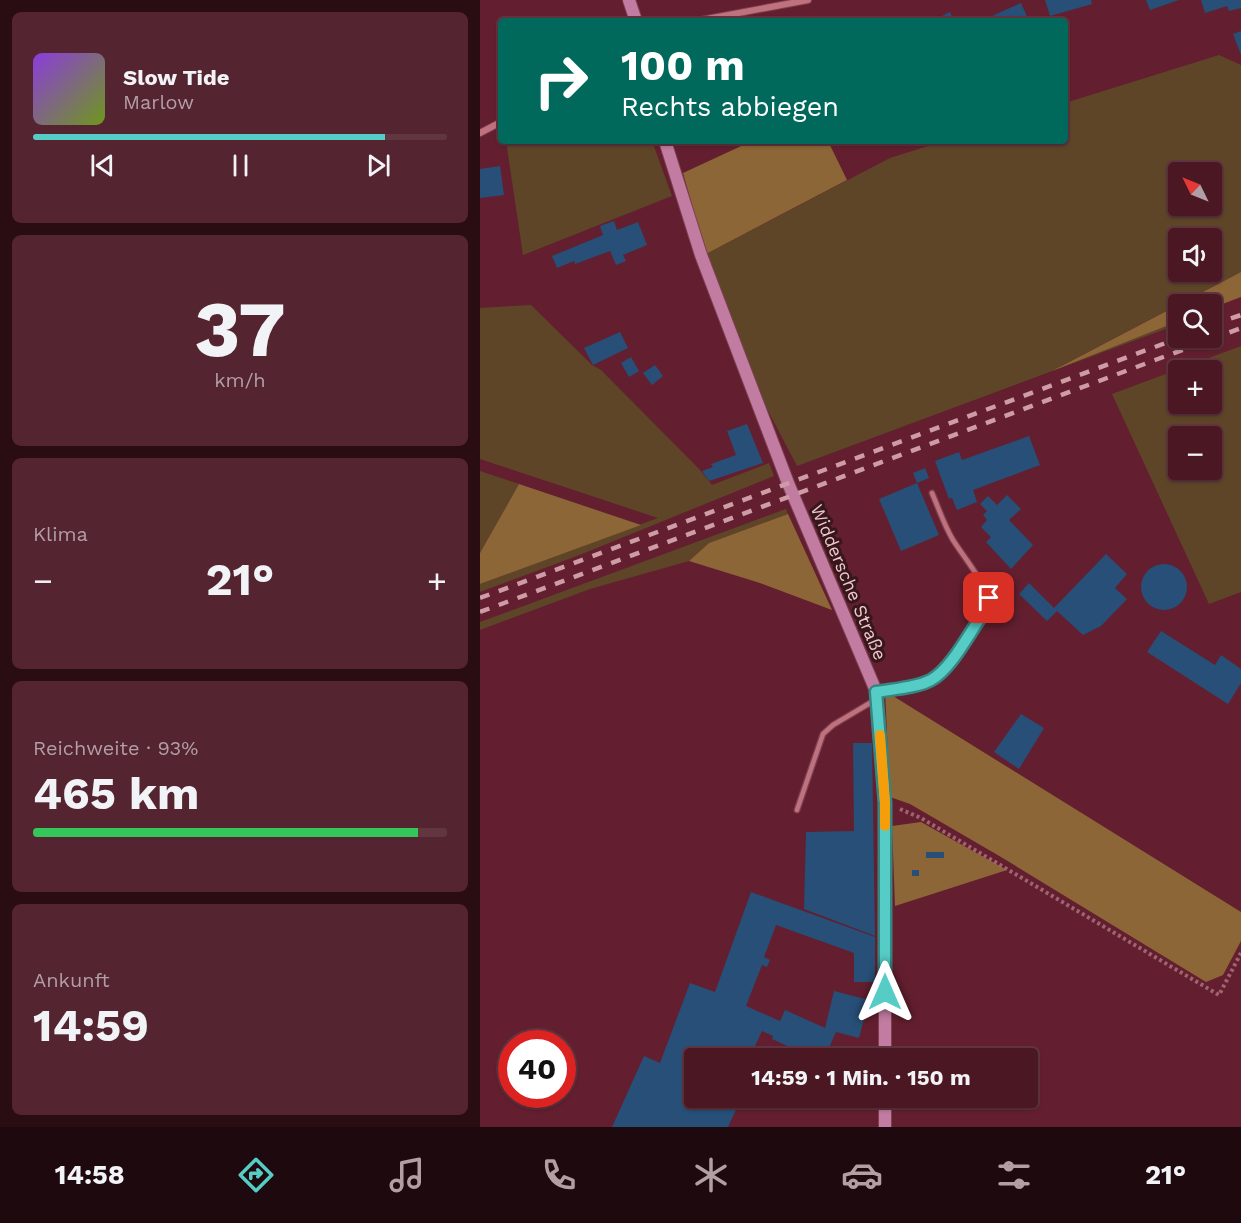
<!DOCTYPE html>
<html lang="de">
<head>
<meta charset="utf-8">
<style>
  body { margin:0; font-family:"Work Sans",sans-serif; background:#542430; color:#f1f3f6; height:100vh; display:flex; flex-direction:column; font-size:22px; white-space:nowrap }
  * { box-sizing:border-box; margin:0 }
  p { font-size:20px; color:#b29fa6 }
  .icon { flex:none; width:33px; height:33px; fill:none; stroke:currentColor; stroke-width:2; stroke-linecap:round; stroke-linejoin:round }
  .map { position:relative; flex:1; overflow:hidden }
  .details { display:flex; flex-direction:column; gap:12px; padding:12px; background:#290d13; width:480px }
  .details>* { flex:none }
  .banner { position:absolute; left:18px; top:18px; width:570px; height:126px; border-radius:6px; box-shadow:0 2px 4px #0004,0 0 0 2px #613641; background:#00695c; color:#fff; overflow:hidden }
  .needle { width:39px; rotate:313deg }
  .fabs { position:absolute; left:688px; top:162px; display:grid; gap:12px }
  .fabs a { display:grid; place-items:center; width:54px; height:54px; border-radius:6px; background:#4a1723; box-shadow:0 2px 4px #0004,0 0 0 2px #613641; font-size:30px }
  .speed { position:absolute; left:18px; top:1030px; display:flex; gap:12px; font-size:30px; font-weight:700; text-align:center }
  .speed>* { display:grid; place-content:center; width:78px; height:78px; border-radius:50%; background:#4a1723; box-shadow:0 2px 4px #0004,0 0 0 2px #613641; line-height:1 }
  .speed .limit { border:9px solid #d22; background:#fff; color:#111 }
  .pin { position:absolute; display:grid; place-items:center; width:51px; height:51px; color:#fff; margin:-26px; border-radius:12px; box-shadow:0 3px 9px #0006 }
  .me { position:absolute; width:66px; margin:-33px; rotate:0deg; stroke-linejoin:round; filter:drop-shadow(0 0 4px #0008) }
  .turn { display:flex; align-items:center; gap:21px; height:126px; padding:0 24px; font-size:27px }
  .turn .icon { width:78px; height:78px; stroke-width:2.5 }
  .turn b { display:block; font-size:42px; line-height:51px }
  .big { font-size:45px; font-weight:700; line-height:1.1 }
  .details .card { flex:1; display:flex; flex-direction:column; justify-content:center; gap:9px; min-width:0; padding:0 21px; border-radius:9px; background:#542430 }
  .details .dial { align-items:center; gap:0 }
  .dial b { font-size:78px; line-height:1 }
  .song { display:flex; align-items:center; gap:18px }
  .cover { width:72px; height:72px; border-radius:9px; background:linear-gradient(135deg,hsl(270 70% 55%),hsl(80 70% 35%)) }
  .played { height:6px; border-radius:3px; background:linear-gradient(90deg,#55cdc6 85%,#613641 85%) }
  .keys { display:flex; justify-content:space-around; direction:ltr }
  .heat { display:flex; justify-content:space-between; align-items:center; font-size:33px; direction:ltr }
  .charge { height:9px; border-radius:4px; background:linear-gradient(90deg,#34c759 93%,#613641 0) }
  .trip { position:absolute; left:204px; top:1048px; width:354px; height:60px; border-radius:6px; background:#4a1723; box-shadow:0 2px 4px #0004,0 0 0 2px #613641; font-weight:700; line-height:60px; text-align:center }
  .tab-bar { display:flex; height:96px; justify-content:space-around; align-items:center; background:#1e090e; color:#b29fa6 }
  .tab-bar .icon { width:42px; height:42px }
  .tab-bar .active { color:#55cdc6 }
  .tab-bar b { font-size:27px; color:#f1f3f6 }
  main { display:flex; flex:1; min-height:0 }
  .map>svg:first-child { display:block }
  .green { fill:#5e4528; fill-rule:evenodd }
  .forest { fill:#8d6637 }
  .building { fill:#274f77 }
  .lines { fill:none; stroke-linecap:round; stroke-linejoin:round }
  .lane-casing { stroke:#7c4051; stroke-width:7 }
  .street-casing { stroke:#7c4051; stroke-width:8 }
  .secondary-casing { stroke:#7c4051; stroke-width:14 }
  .path { stroke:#9e6470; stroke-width:4; stroke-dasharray:3 3; stroke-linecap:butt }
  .lane { stroke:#bf717e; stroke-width:4.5 }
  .street { stroke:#bf717e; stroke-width:6 }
  .secondary { stroke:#c27ba1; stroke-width:12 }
  .rail { stroke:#ce9ca5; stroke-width:4.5; stroke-dasharray:10 10; stroke-linecap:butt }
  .route-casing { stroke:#378581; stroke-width:15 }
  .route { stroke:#55cdc6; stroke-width:10 }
  .slow { stroke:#f59e0b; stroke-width:10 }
  .labels { text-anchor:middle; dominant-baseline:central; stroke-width:6; stroke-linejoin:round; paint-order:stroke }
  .street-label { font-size:18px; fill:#f1c6cc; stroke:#35171c }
</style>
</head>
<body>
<main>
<section class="details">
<div class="card">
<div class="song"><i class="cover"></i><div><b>Slow Tide</b><p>Marlow</p></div></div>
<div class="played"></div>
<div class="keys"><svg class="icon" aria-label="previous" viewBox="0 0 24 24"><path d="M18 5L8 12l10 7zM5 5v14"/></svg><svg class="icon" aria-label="pause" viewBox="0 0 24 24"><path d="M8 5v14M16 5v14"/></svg><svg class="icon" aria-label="next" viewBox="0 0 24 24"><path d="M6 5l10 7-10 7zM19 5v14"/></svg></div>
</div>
<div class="card dial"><b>37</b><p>km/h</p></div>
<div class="card"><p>Klima</p>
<div class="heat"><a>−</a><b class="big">21°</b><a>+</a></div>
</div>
<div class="card"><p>Reichweite · 93%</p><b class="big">465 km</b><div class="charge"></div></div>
<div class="card"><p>Ankunft</p><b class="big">14:59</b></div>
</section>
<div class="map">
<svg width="761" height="1127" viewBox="0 0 761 1127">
  <rect width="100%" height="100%" fill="#631f2f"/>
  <path class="green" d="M739,55L761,65V272L579,367L699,321V324L317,466L285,405L226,254L410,158L464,141H585V103ZM699,172H732V206H699ZM699,238H732V272H699Z
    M26,141H172L192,196L43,255Z
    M51,305L112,365L121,370L220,470L232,485L289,463L294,476L97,556L0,592V584L178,518L0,459V308Z
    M761,346V592L729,604L632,394ZM732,370V404H699V370ZM732,436V470H699V436Z
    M0,471L39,484L0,553Z
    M306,509L308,514L229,543L209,561L110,589L0,630V622Z"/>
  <path class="forest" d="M272,141H348L367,180L226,254L203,173Z
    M761,272V297L732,308V304H699V321L572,371Z
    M39,484L161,525L0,584V553Z
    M308,514L352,610L280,583L209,561L229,543Z
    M405,691L761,912V941L743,975L726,982L521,857L430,804L410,797Z
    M441,822L527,870L415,906L412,826Z"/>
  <path class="building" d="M565,0H611L612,4L570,16Z
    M666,0H699L670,10Z
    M721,0H761V8L749,11L747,6L725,13Z
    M541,3L549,21H501Z
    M470,12L474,21H457L456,19Z
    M761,31V55L753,34Z
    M20,166L24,195L0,198V169Z
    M134,221L137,230L158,222L167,245L143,255L146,261L136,265L130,251L95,264L94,261L77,268L72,256L123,235L120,226Z
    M140,332L148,348L113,365L104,348Z
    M151,357L159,371L149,377L141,363Z
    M175,365L183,376L172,385L163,373Z
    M267,424L283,463L229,481L222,471L233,467L231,464L256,455L247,431Z
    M549,436L560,465L493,490L497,502L477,510L472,498L469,499L455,461L479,452L482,460Z
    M445,468L449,478L437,483L433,473Z
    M437,483L459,535L421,551L399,499Z
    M527,495L541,509L529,520L553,545L531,569L506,542L511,537L501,527L507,520L503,515L507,511L500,504L508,496L517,505Z
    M626,554L647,574L635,588L647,599L621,626L603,635L577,611L567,621L539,594L549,583L574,608Z
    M661 587a23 23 0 1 1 46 0a23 23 0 1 1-46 0Z
    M681,631L735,665L741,655L761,669V683L748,704L667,652Z
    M541,714L564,728L539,769L514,752Z
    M373,743H392L395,936L324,909L326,832L374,831Z
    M446,852H464V858H446Z
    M432,870H439V876H432Z
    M271,892L395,937V982H374V953L296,925L284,957L290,960L287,967L282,965L266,1006L300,1021L305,1010L345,1028L354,991L389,1000L379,1038L356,1032L344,1059H336L292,1039L293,1036L282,1031L269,1059H214V1098L261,1099L248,1127H132L164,1056L180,1063L210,983L235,992Z"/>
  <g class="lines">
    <defs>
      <path id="lane" d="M396,691C413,689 435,688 451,680C462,674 510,609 509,599C507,586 481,553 473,540C464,525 459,509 452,493
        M317,810L343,734L353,725L395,700"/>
      <path id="street" d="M216,21L328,0
        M0,133L21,122"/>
      <path id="secondary" d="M149,0L156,21
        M185,141L221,255L308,483L396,691L405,803V1059
        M405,1127V1098"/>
    </defs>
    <use href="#lane" class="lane-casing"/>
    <use href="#street" class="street-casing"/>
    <use href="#secondary" class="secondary-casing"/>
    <path class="path" d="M420,809L441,818L739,995L761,953"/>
    <use href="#lane" class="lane"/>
    <use href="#street" class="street"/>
    <use href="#secondary" class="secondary"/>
    <path class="rail" d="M732,325L761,315
      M0,598L699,338
      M0,612L761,328"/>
  </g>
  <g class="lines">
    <defs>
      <path id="route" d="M405,992V803L396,692C413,689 436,688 451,680C473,668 492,627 508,607L509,598"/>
    </defs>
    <use href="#route" class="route-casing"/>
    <use href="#route" class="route"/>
    <path class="slow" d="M400,735L405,803V826"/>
  </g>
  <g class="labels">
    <g class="street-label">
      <text transform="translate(369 582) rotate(67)">Widdersche Straße</text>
    </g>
  </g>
</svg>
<div class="fabs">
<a><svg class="needle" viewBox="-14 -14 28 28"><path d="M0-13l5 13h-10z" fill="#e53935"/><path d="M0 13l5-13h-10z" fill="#b29fa6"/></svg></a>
<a><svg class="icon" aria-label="sound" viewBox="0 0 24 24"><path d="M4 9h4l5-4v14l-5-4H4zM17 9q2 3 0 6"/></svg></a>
<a><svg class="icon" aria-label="search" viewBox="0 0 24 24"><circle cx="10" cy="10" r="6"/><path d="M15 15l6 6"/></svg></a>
<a>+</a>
<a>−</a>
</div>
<div class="speed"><div class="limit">40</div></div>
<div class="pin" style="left:509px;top:598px;background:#d93025"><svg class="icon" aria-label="arrive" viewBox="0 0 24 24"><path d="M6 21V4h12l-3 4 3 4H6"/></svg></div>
<svg class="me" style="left:405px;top:992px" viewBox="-20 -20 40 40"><path d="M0-17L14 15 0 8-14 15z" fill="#55cdc6" stroke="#fff" stroke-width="4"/></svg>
<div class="trip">14:59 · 1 Min. · 150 m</div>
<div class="banner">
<div class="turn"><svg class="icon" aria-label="right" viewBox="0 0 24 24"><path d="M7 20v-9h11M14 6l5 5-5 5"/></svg><div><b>100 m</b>Rechts abbiegen</div></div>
</div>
</div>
</main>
<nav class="tab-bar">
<b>14:58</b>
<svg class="icon active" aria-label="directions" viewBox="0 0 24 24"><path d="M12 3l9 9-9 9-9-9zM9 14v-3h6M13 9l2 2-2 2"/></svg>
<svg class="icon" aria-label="music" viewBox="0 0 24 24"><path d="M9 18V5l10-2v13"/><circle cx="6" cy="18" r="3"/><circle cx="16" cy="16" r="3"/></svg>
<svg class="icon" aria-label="phone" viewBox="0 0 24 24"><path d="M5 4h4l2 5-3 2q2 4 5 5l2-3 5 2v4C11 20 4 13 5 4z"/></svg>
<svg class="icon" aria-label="climate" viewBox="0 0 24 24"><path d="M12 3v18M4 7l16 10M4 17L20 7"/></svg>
<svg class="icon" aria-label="car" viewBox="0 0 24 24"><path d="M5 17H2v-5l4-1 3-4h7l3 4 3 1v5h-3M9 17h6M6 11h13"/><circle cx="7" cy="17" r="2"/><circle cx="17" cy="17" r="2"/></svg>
<svg class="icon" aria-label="filters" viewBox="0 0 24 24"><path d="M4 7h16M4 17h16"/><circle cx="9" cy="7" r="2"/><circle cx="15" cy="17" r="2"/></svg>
<b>21°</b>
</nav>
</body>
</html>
